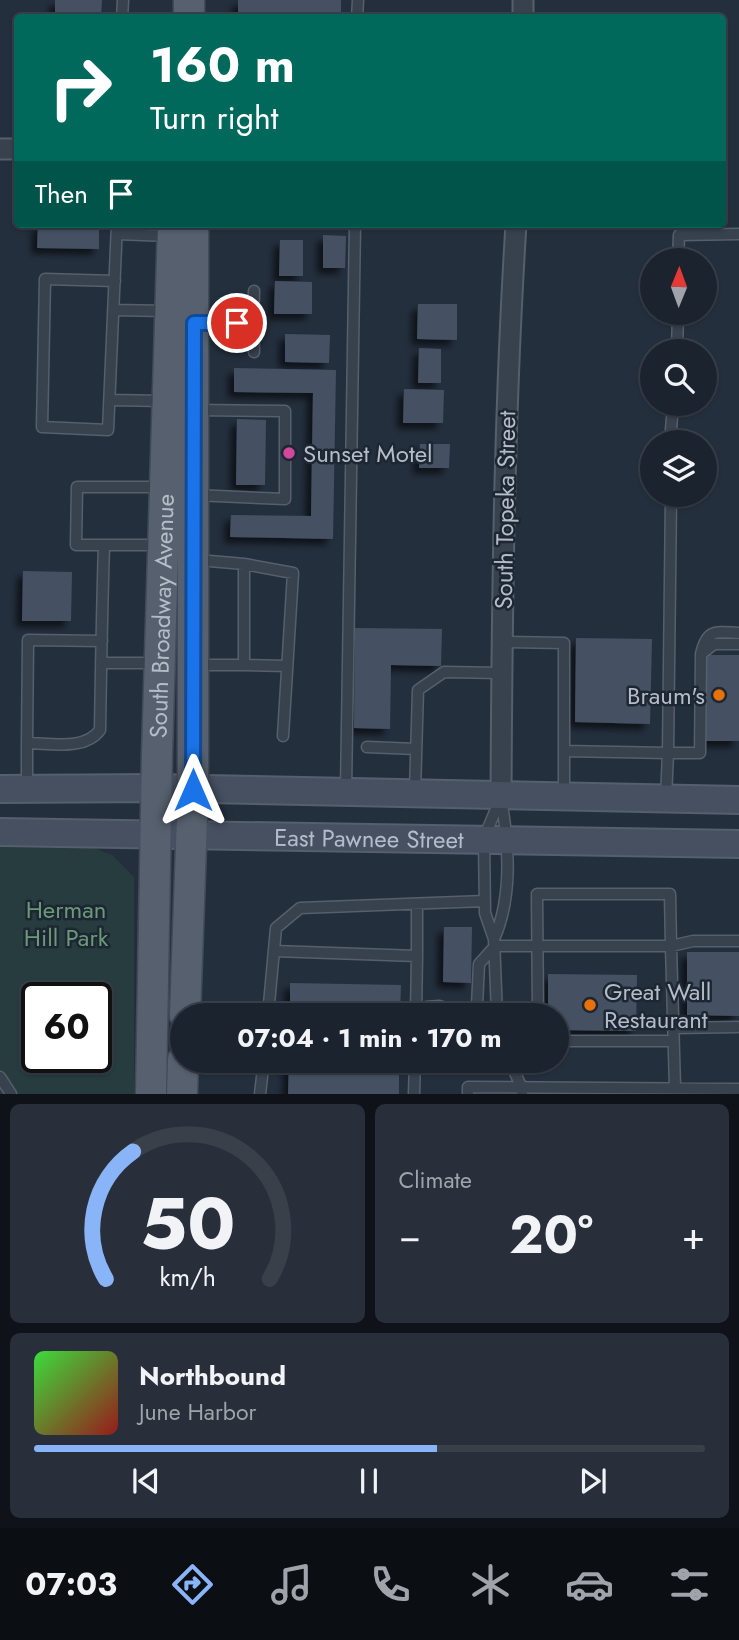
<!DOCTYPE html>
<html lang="en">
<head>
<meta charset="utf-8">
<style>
  body { margin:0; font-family:Jost,sans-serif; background:#282f3a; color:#f1f3f6; height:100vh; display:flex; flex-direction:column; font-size:26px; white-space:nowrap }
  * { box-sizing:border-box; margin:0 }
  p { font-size:23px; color:#a0a4aa }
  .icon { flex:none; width:38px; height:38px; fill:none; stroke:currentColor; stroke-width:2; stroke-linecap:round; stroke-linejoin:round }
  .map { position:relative; height:1094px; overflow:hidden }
  .details { display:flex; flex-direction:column; gap:10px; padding:10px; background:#0f1319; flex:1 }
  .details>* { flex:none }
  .banner { position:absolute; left:14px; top:14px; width:712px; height:214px; border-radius:7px; box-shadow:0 2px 5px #0004,0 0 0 2px #39404a; background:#00695c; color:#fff; overflow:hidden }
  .needle { width:46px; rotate:1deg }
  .tools { position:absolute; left:640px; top:248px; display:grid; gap:14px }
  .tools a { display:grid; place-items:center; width:77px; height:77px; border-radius:50%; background:#1b232e; box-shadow:0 2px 5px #0004,0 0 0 2px #39404a; font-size:35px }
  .speed { position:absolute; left:21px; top:982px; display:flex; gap:14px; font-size:35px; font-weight:700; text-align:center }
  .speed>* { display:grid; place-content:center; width:91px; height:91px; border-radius:50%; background:#1b232e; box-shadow:0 2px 5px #0004,0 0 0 2px #39404a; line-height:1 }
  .speed .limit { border:4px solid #111; border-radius:10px; background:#fff; color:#111 }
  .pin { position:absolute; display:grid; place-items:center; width:60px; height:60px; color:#fff; margin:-30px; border:4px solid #fff; border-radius:50%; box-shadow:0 2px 7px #0007 }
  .me { position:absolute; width:77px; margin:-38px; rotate:0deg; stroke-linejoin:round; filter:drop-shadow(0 0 5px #0008) }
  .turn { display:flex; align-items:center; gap:24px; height:147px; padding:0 21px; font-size:32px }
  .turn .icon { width:91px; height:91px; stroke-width:2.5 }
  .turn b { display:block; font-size:49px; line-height:60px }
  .then { display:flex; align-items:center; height:66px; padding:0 21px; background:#0003; gap:14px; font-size:26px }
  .big { font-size:52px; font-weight:700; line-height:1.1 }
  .details .tile { flex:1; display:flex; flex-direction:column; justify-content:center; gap:10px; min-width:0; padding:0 24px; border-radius:10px; background:#282f3a }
  .details .dial { align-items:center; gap:0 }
  .dial svg { height:182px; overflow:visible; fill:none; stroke:#39404a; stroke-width:7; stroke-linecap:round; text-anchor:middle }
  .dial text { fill:#f1f3f6; stroke:none }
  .song { display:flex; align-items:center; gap:21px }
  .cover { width:84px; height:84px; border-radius:10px; background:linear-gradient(135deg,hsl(120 70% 55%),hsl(0 70% 35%)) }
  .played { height:7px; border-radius:4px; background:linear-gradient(90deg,#8ab4f8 60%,#39404a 60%) }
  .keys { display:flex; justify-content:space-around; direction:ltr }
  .heat { display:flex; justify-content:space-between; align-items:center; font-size:38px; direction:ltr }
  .details .tiles { flex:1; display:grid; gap:10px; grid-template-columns:1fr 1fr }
  .tile:last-child { grid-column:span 2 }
  .trip { position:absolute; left:170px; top:1003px; width:399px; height:70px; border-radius:35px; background:#1b232e; box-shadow:0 2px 5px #0004,0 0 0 2px #39404a; font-weight:700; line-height:70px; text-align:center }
  .dock { display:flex; height:112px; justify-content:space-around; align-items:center; background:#0b0e12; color:#a0a4aa }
  .dock .icon { width:49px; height:49px }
  .dock .active { color:#8ab4f8 }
  .dock b { font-size:32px; color:#f1f3f6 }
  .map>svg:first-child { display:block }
  .green { fill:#263c3f; fill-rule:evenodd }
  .building { fill:#455162; filter:url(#shadow) }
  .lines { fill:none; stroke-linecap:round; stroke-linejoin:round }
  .lane-casing { stroke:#565f6c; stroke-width:13 }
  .street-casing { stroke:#565f6c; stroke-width:23 }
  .secondary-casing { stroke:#565f6c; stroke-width:30 }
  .primary-casing { stroke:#414a57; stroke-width:33 }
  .lane { stroke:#38414e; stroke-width:10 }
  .street { stroke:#38414e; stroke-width:19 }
  .secondary { stroke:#465061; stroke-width:26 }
  .primary { stroke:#56606e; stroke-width:30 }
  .route-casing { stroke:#114b97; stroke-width:18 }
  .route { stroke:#1a73e8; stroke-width:12 }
  .hotel-dot { fill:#d1479c; stroke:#1d2633; stroke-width:2.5 }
  .food-dot { fill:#e8710a; stroke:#1d2633; stroke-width:2.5 }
  .labels { text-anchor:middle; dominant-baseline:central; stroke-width:5; stroke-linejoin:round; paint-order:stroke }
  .poi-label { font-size:24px; fill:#b4bcc9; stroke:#1d2633; text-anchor:start }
  .street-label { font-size:24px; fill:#b4bcc9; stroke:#1d2633 }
  .park-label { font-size:24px; fill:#6b9a76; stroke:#1d2633 }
</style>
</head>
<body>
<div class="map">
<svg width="739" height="1094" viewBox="0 0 739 1094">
  <defs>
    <filter id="shadow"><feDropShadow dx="-6" dy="6" stdDeviation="3.5" flood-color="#0009"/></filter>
  </defs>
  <rect width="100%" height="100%" fill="#242f3e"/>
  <path class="green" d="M0,847L94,848L112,855L134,877V1094H0ZM37,998H96V1057H37Z"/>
  <path class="building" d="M55,0H102L101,18H55Z
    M238,0H341V18H238Z
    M38,224H99V249L37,248Z
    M323,235L346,236L345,268H323Z
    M280,240H303V276H279Z
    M275,281L312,282V314H274Z
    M418,304H457V340L417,339Z
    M285,334L330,335L329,363L285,362Z
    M419,348L441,349V383H418Z
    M234,368L336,370L333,539L230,537L231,515L311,516L313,393L234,392Z
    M404,389L444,390L443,423H403Z
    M237,419L266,420L265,485H236Z
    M420,444H450L449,468H419Z
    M23,571L72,572L71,621H22Z
    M355,628L442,629L441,666L391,665L390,729L354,728Z
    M576,638L652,639L650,724L575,722Z
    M704,655H739V741H703Z
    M444,927H472L471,983L443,982Z
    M687,952H739V1016L687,1015Z
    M548,974L637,975L636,1031L556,1030V1015H548Z
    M290,983L401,985L400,1015H290Z
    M289,1060H399V1094H288Z"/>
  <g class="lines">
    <defs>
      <path id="lane" d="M122,18L123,0
        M357,18L358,0
        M117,234L169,236
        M678,261L679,235L739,234
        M115,281L45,279L42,427L108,430L117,224
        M114,310L166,311
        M195,323H253L254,291
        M253,323L254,352
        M677,352L678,313
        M110,400L165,401
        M670,443L673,404
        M194,495L285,499V411L195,410
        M160,545H76L77,487H161
        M244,564L293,573L283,736
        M102,641L28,640L27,743C50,743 85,751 100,730C101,668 102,607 104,545
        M502,642L564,643V793
        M701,654L714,644H739
        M101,663H157
        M197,665H244V564L198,560
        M244,665L287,666
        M27,743V788
        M367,747L416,749
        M564,751L668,753L671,495
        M346,790L355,224
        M415,791L418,690L444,672L502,673
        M666,797L668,753H700L701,654C707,628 716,632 739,633
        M494,939C513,896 509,844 501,799
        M274,951L417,956V904
        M426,1007L439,1006L466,1014L477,1006L479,964L495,946H671L675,1088
        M268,1015L276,928L300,908L485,901
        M416,1015L417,956
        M497,1015L494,939L485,913L484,838L501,797
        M538,1015L537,894H670L671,946L693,941H739
        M673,1028L737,1027
        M556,1041H673
        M509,1060L522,1088V1092
        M0,1077L11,1094
        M260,1094L264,1060
        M414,1094L415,1060
        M468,1094V1087L739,1089"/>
      <path id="street" d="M523,18V0
        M0,149H18
        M501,797C502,606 504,415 516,224"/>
      <g id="secondary">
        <path d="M0,789L157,788L739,800"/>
        <path id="s1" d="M0,832C246,838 493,838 739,844"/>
      </g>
      <g id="primary">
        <path d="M189,18V0"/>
        <path d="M185,1015L193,790V224"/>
        <path id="s2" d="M151,1094L157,753L173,224"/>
        <path d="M182,1094L183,1060"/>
      </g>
    </defs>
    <use href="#lane" class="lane-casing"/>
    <use href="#street" class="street-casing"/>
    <use href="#secondary" class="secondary-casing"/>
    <use href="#primary" class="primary-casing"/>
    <use href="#lane" class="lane"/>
    <use href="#street" class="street"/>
    <use href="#secondary" class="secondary"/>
    <use href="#primary" class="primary"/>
  </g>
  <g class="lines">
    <defs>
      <path id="route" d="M193,790L194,323H237"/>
    </defs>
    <use href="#route" class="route-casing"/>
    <use href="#route" class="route"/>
  </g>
  <circle class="hotel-dot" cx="289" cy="453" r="7"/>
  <g class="food-dot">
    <circle cx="719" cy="695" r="7"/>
    <circle cx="590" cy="1005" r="7"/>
  </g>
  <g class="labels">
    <g class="poi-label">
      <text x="303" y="453">Sunset Motel</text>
      <text x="705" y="695" text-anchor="end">Braum's</text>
      <text x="604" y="991">Great Wall<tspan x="604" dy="28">Restaurant</tspan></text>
    </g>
    <g class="street-label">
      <text transform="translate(505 510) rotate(-89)">South Topeka Street</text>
      <text stroke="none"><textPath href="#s2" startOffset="478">South Broadway Avenue</textPath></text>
      <text stroke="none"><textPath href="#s1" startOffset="369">East Pawnee Street</textPath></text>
    </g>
    <g class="park-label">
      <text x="66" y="909">Herman<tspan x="66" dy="28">Hill Park</tspan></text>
    </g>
  </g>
</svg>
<div class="tools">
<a><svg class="needle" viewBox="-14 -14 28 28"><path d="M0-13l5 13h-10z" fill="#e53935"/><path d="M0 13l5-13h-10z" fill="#a0a4aa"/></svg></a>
<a><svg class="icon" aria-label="search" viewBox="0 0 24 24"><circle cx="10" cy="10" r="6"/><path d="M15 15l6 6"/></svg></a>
<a><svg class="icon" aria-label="layers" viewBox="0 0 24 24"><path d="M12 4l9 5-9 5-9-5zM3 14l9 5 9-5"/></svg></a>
</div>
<div class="speed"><div class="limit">60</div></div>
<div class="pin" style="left:237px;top:323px;background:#d93025"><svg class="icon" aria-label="arrive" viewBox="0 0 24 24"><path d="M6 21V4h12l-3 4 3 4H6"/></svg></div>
<svg class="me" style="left:193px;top:790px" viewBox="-20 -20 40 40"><path d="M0-17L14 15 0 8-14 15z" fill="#1a73e8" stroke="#fff" stroke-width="4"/></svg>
<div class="trip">07:04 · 1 min · 170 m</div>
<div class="banner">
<div class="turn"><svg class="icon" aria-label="right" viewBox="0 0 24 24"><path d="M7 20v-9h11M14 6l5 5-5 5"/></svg><div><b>160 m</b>Turn right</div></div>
<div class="then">Then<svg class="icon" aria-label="arrive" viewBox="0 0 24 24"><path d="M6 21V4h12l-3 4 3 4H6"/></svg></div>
</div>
</div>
<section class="details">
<div class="tiles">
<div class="tile dial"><svg viewBox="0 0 100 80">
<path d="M14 69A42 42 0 1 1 86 69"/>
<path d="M14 69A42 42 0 0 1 26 13" stroke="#8ab4f8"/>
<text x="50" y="56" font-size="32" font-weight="700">50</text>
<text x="50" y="72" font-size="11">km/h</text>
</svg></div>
<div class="tile"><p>Climate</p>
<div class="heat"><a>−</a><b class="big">20°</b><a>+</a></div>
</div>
<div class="tile">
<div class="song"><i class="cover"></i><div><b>Northbound</b><p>June Harbor</p></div></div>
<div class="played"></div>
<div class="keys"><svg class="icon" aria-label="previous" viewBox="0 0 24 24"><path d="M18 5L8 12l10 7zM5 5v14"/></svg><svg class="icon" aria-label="pause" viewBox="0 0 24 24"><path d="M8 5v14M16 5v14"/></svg><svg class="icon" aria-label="next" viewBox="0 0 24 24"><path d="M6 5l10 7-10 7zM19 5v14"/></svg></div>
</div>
</div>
</section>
<nav class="dock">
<b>07:03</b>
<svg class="icon active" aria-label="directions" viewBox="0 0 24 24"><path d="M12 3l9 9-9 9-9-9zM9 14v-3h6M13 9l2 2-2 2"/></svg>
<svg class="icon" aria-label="music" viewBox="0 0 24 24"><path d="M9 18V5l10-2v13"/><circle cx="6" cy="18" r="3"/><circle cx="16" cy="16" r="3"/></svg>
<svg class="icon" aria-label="phone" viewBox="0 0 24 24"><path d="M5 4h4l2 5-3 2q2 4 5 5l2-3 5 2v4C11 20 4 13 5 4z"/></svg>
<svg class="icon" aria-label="climate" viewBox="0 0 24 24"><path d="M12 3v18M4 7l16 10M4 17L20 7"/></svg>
<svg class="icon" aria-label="car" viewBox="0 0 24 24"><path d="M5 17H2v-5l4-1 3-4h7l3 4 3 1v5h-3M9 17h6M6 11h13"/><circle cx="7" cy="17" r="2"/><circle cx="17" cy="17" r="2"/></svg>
<svg class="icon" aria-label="filters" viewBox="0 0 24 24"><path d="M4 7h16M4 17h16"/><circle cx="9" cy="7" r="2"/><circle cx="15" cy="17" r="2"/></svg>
</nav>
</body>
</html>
